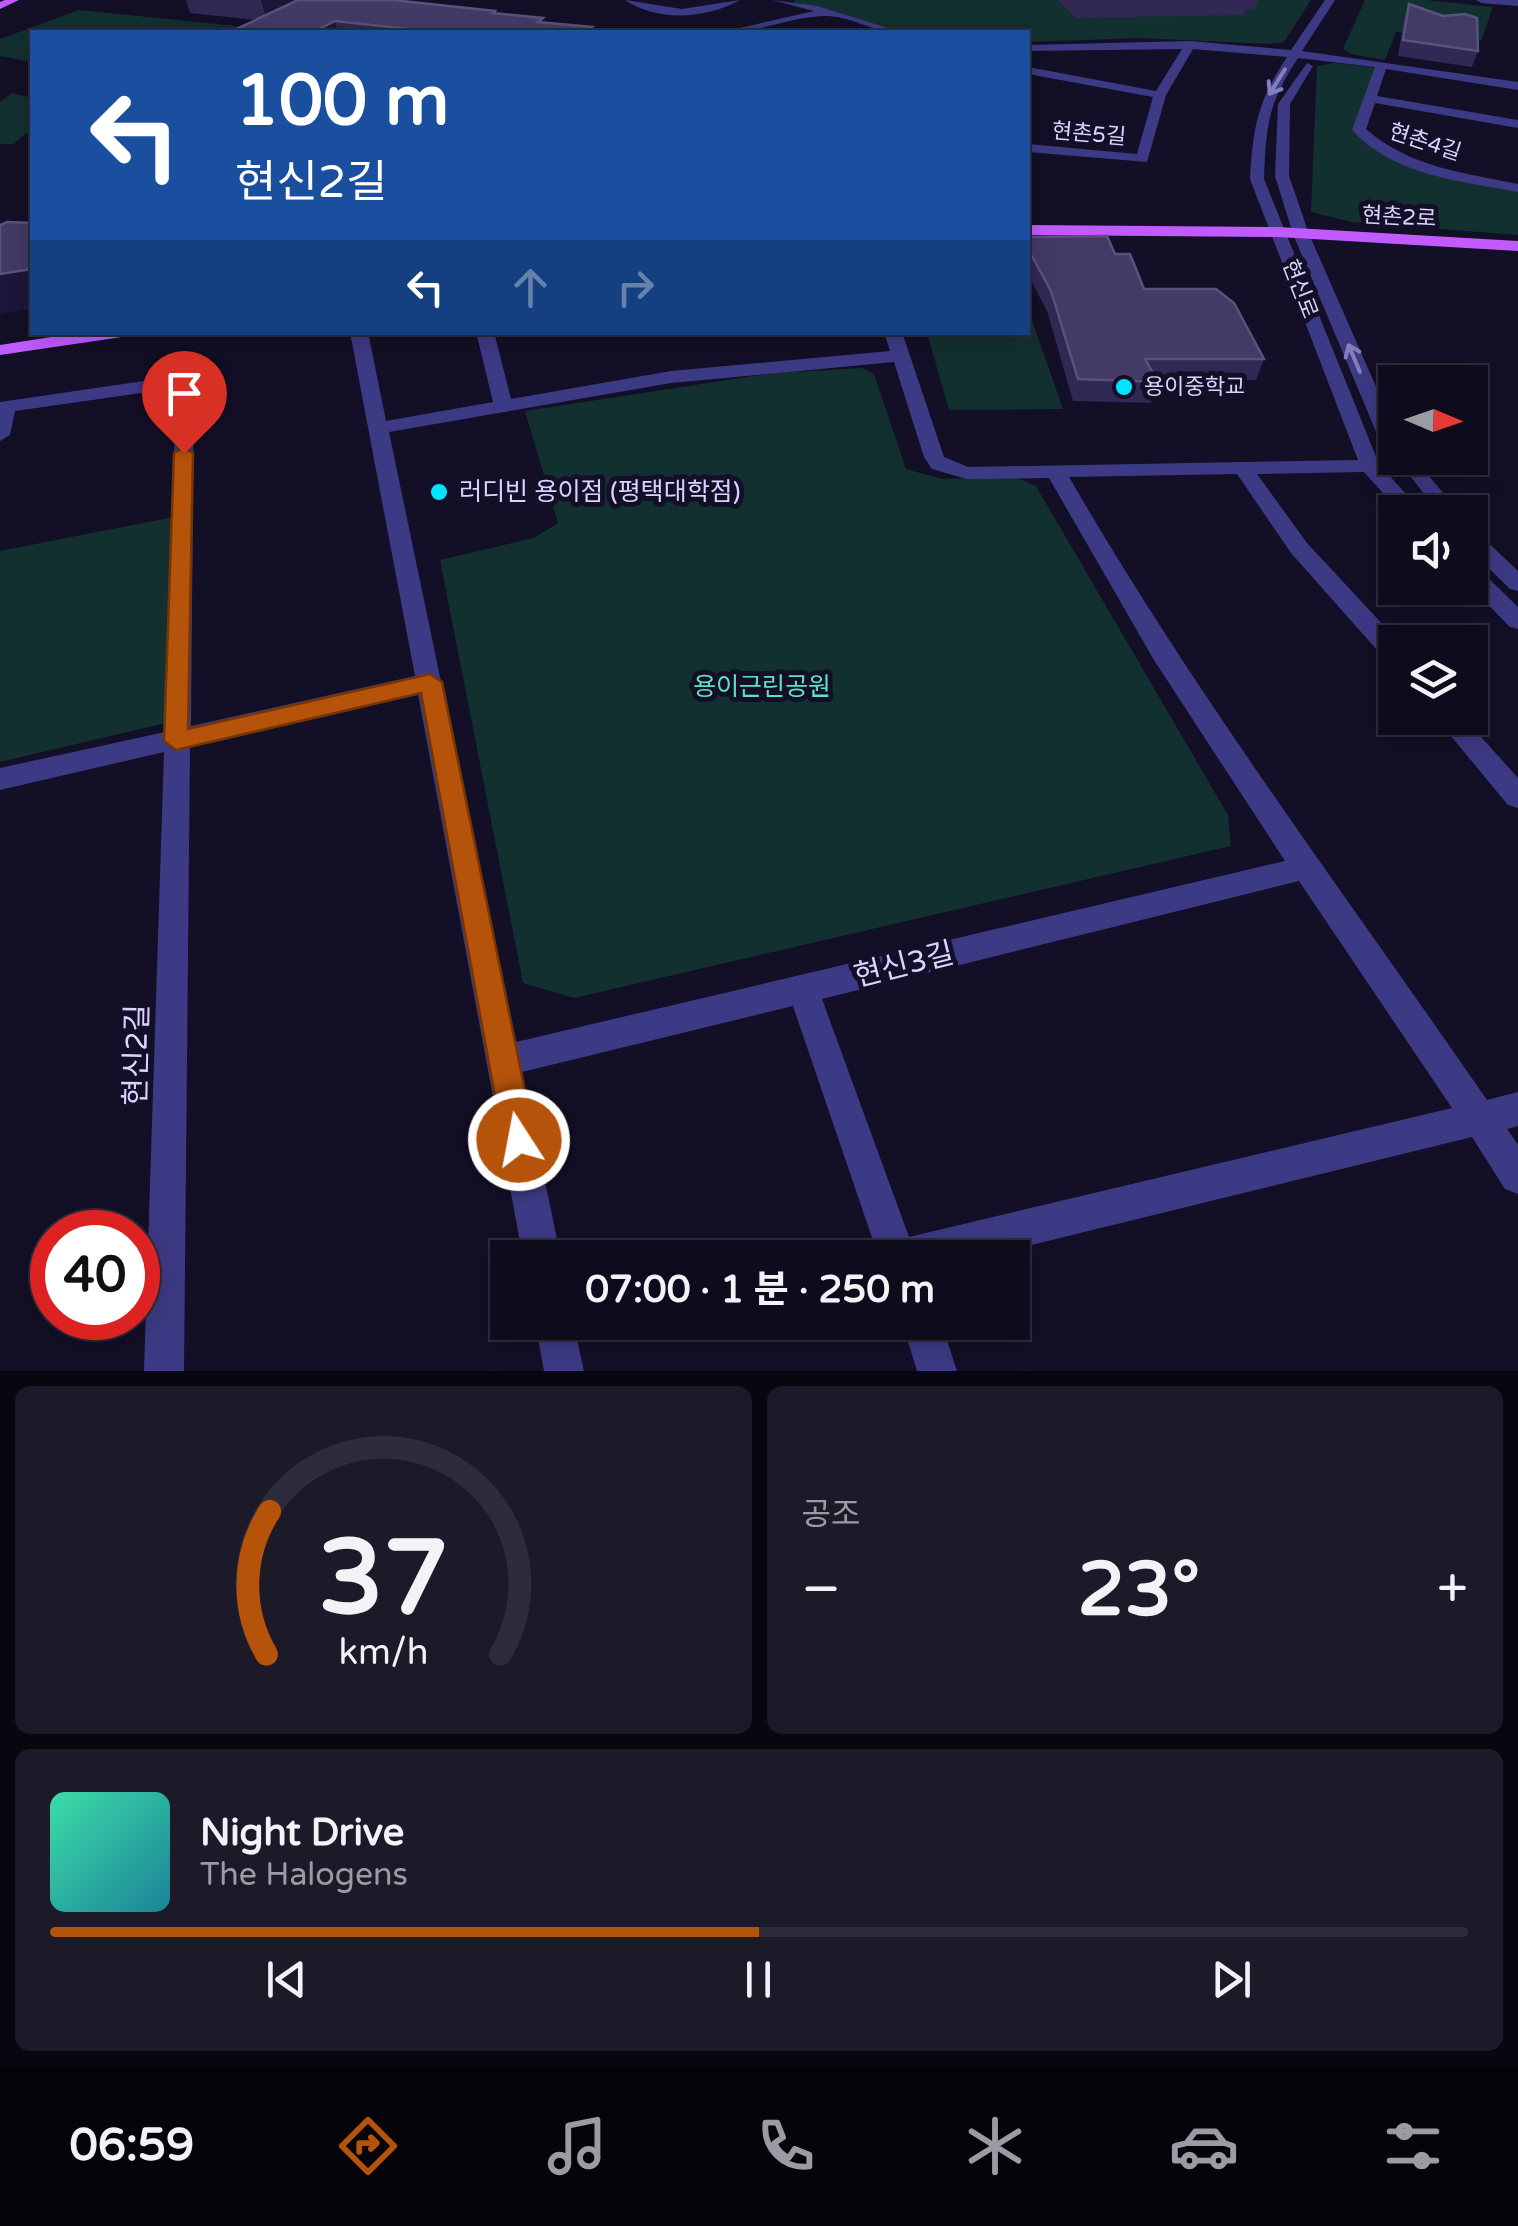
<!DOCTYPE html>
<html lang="ko">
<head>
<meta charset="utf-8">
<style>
  body { margin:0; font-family:"Varela Round","Noto Sans KR",sans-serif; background:#1c1929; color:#f1f3f6; height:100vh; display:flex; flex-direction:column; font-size:38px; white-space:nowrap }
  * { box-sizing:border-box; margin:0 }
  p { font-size:32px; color:#9b9ba3 }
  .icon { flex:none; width:55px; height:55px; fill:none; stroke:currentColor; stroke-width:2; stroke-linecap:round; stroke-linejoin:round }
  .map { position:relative; height:1371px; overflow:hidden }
  .panel { display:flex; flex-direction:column; gap:15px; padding:15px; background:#08060f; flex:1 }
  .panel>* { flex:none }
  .hud { position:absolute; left:30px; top:30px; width:1000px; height:305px; border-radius:0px; box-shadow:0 5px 25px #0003,0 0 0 2px #2e2b3b; background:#1a4fa0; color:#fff; overflow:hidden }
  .needle { width:65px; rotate:92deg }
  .buttons { position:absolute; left:1378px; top:365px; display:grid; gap:20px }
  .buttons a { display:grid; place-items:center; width:110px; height:110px; border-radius:0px; background:#0e0b1c; box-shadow:0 5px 25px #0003,0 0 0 2px #2e2b3b; font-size:50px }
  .speed { position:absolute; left:30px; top:1210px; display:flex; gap:20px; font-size:50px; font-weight:700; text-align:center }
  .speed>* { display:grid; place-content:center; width:130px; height:130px; border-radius:50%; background:#0e0b1c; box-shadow:0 5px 25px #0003,0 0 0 2px #2e2b3b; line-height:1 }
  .speed .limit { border:15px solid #d22; background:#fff; color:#111 }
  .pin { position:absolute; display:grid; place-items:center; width:85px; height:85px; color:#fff; margin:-102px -42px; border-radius:50% 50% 50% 0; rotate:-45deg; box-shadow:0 0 10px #0007 }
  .pin .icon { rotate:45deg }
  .me { position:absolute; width:110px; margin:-55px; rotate:349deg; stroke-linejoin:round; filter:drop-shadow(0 0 8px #0008) }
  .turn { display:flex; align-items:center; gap:35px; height:210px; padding:0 40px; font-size:45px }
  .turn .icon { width:130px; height:130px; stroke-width:2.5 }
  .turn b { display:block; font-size:70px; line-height:85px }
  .lanes { display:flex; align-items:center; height:95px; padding:0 40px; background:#0003; justify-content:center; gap:50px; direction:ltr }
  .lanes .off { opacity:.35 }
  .big { font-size:75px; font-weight:700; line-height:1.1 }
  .panel .card { flex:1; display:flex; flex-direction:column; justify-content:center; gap:15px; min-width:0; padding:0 35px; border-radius:15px; background:#1c1929 }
  .panel .dial { align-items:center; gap:0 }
  .dial svg { height:260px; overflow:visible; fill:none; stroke:#2e2b3b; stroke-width:7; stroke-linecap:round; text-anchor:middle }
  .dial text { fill:#f1f3f6; stroke:none }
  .song { display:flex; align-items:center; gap:30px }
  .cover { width:120px; height:120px; border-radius:15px; background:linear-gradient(135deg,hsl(160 70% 55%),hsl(190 70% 35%)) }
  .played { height:10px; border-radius:5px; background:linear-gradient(90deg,#b45309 50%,#2e2b3b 50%) }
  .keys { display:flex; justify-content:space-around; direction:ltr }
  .heat { display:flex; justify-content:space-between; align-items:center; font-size:55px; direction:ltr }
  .panel .tiles { flex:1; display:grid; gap:15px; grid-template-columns:1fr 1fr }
  .card:last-child { grid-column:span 2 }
  .trip { position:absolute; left:490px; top:1240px; width:540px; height:100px; border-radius:0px; background:#0e0b1c; box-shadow:0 5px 25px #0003,0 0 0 2px #2e2b3b; font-weight:700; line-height:100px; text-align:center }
  .dock { display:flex; height:160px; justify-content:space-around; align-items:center; background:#06040b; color:#9b9ba3 }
  .dock .icon { width:70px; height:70px }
  .dock .active { color:#b45309 }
  .dock b { font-size:45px; color:#f1f3f6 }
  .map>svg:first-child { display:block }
  .green { fill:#12302f }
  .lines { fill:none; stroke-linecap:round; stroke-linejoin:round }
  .minor { fill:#3d3a85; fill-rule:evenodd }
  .major { fill:#c25bff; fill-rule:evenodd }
  .wall { fill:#312854 }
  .shaded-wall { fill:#1d163a }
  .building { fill:#433a66; stroke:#5a527e; stroke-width:2.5 }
  .oneway { stroke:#837fbc }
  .route { fill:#b45309; stroke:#753606; stroke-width:2.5 }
  .poi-dot { fill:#00e5ff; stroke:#130f26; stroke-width:4 }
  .labels { text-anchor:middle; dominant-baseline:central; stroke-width:10; stroke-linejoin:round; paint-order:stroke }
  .far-street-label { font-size:22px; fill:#d9d4ff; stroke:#130f26 }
  .far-poi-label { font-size:22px; fill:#d9d4ff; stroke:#130f26; text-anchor:start }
  .poi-label { font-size:25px; fill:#d9d4ff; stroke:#130f26; text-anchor:start }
  .park-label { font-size:25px; fill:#5fe0c0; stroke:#130f26 }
  .near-street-label { font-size:30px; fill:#d9d4ff; stroke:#130f26 }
</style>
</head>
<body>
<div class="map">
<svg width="1518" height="1371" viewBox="0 0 1518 1371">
  <rect width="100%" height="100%" fill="#130f26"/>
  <path class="green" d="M796,0H1311L1284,42L1268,44L1138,38L1028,42V32H903L792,2Z
    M1365,0H1426L1493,7L1481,41L1396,32L1385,60L1351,54L1343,49Z
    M79,10L236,26L239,32H32V62L0,56V39Z
    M1335,63L1381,68L1359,130L1400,159L1518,188V235L1351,222L1311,212L1317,66Z
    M12,93L32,98V129L13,144H0V102Z
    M1028,309L1063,409L949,410L927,333L1028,332Z
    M862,368L874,374L906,469L942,479L1015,477L1036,486L1228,815L1231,846L574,998L523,983L440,560L534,538L558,523L525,411L774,373Z
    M174,517L170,722L0,762V551Z"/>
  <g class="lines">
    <path class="minor" d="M625,0L682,9L740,0C706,19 658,22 625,0Z
      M772,0L817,6L901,32C875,34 850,15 824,16C789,17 756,34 722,32L814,11Z
      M1325,0H1335L1302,51L1518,82V90L1386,69L1377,96L1518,120V128L1375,103L1366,129C1409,167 1464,173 1518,184V192C1461,181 1394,176 1352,130L1375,67L1298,58C1268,104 1266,124 1264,179L1379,464L1422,512H1400L1364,472L1257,474L1307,543L1399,642H1395V663L1386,660L1291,553L1237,474L1069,477C1195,695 1345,894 1487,1100L1518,1092V1126L1507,1129L1518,1145V1194L1505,1189L1472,1137L978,1258H879L793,1006L522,1072L561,1258H523L418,694L190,746L184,1371H144L164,752L0,790V768L165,732L176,388L15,411L10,435L0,441V402L185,375L194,381L191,726L415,676L350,332H368L386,421L493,402L476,332H494L511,399L671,371L890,351L884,332H902L944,457L968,467L1358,460L1250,179C1253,126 1258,101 1287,57L1193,49L1166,95L1147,162L1028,152V144L1137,154L1153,97L1028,74V67L1156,91L1182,49L1028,51V45L1190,41L1291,50ZM894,362L924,457L932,469L967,479L1049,478L1154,660L1285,861L516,1042L389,432L671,383ZM1299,881L1452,1108L909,1237L822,999Z
      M1476,0H1518V6L1481,3Z
      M1307,63L1313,66L1290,104L1289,176L1309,234L1395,430V452L1388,450L1377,434L1293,234L1275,176L1278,104Z
      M1395,456L1414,458L1459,512H1438Z
      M1470,531L1478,533L1518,571V591L1510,589L1470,550Z
      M1470,566L1478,568L1518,607V629L1510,627L1470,586Z
      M1436,718H1464L1518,778V808L1508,805Z
      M535,1322H573L584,1371H544Z
      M902,1322H941L957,1371H917Z"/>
    <path class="major" d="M5,0H19L0,9V2Z
      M1028,225L1278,227L1518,241V251L1278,237L1028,235Z
      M83,332H130L122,337L0,355V345Z"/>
  </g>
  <path class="wall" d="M186,0H393L496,13L593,32H230L257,20L190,13Z
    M1058,0H1258L1255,10H1245L1244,15L1076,18Z
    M1409,4L1478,51L1472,67L1398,56L1404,19Z
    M1028,237L1115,254L1144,289L1264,359L1256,380H1156L1158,382L1151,403L1073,401L1047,311L1028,275Z"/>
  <path class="shaded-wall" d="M261,0H305L267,21Z
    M335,21L338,32H313Z
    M32,269V309L0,314V274Z"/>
  <path class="building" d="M298,0H393L495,11L493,13L543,18L538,22L592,27L585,32H413L418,30L335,21L313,32H230Z
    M1409,4L1443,16L1465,14L1477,18L1478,51L1403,40Z
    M7,222L32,223V269L0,274V225Z
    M1107,236L1115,254H1130L1144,289H1216L1234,303L1264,359H1145L1158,382L1078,379L1051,291L1028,249V237Z"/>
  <defs><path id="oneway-shaft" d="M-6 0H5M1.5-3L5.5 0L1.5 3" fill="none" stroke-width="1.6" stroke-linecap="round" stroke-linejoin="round" transform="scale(2.5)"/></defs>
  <g class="oneway">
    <use href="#oneway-shaft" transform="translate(1277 82) rotate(122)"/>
    <use href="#oneway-shaft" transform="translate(1354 358) rotate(-113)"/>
  </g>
  <path class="route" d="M184,447L193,453L188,729L430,674L442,682L535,1140L530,1151L519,1156L508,1151L503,1140L421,693L176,750L164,741L174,453Z"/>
  <g class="poi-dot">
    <circle cx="1124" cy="387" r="10"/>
    <circle cx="439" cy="492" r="10"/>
  </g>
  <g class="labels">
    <g class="far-street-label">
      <text transform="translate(1089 134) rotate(5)">현촌5길</text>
      <text transform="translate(1425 142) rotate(18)">현촌4길</text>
      <text transform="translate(1399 217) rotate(3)">현촌2로</text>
      <text transform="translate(1300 289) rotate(69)">현신로</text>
    </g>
    <g class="far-poi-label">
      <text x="1144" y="387">용이중학교</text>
    </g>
    <g class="poi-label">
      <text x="459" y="492">러디빈 용이점 (평택대학점)</text>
    </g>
    <g class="park-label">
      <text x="762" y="687">용이근린공원</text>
    </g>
    <g class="near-street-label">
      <text transform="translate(904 965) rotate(-14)">현신3길</text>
      <text transform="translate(137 1055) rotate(-89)">현신2길</text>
    </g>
  </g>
</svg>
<div class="buttons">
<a><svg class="needle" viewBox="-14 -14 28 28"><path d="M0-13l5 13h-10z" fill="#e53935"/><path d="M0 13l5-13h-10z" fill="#9b9ba3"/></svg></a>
<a><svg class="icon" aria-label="sound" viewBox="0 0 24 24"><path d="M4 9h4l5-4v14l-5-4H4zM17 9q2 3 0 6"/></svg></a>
<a><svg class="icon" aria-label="layers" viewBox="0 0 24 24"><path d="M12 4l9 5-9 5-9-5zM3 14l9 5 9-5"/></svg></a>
</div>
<div class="speed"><div class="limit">40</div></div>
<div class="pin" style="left:184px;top:453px;background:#d93025"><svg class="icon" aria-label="arrive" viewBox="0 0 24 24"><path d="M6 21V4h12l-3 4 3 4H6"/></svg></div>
<svg class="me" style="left:519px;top:1140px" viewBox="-20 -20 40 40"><circle r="17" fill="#b45309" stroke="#fff" stroke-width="3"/><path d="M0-11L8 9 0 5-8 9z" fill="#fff"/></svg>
<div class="trip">07:00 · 1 분 · 250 m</div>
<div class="hud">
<div class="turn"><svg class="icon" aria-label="left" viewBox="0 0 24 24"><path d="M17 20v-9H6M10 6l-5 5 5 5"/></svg><div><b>100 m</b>현신2길</div></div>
<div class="lanes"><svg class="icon" aria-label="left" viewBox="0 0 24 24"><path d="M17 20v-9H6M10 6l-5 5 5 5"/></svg><svg class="icon off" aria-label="ahead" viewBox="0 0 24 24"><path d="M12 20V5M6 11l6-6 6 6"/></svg><svg class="icon off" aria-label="right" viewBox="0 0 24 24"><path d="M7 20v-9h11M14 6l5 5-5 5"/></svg></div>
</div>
</div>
<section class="panel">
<div class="tiles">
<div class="card dial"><svg viewBox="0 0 100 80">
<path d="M14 69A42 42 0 1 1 86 69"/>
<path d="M14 69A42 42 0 0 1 15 25" stroke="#b45309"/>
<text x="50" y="56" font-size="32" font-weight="700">37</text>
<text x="50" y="72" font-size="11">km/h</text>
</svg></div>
<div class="card"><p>공조</p>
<div class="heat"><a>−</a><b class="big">23°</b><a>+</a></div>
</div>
<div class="card">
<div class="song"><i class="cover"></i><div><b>Night Drive</b><p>The Halogens</p></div></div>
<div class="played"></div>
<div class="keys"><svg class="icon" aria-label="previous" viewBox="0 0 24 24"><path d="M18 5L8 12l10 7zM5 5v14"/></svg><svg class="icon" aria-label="pause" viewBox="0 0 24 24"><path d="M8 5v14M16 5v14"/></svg><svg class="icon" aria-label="next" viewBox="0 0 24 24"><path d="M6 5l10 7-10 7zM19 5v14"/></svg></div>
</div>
</div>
</section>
<nav class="dock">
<b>06:59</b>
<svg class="icon active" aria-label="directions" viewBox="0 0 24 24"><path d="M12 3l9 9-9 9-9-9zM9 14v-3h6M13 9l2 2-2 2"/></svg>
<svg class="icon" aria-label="music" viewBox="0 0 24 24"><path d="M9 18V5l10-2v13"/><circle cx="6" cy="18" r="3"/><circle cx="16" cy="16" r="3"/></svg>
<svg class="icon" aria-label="phone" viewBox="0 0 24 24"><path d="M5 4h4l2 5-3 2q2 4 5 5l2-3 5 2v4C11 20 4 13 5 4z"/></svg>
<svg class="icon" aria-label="climate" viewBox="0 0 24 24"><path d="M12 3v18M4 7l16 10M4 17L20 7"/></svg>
<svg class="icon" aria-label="car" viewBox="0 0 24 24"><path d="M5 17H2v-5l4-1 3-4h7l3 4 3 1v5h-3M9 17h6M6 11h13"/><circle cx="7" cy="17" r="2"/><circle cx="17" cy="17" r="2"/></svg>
<svg class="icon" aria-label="filters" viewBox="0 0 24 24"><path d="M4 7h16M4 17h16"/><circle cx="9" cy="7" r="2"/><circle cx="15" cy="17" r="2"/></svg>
</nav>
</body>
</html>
